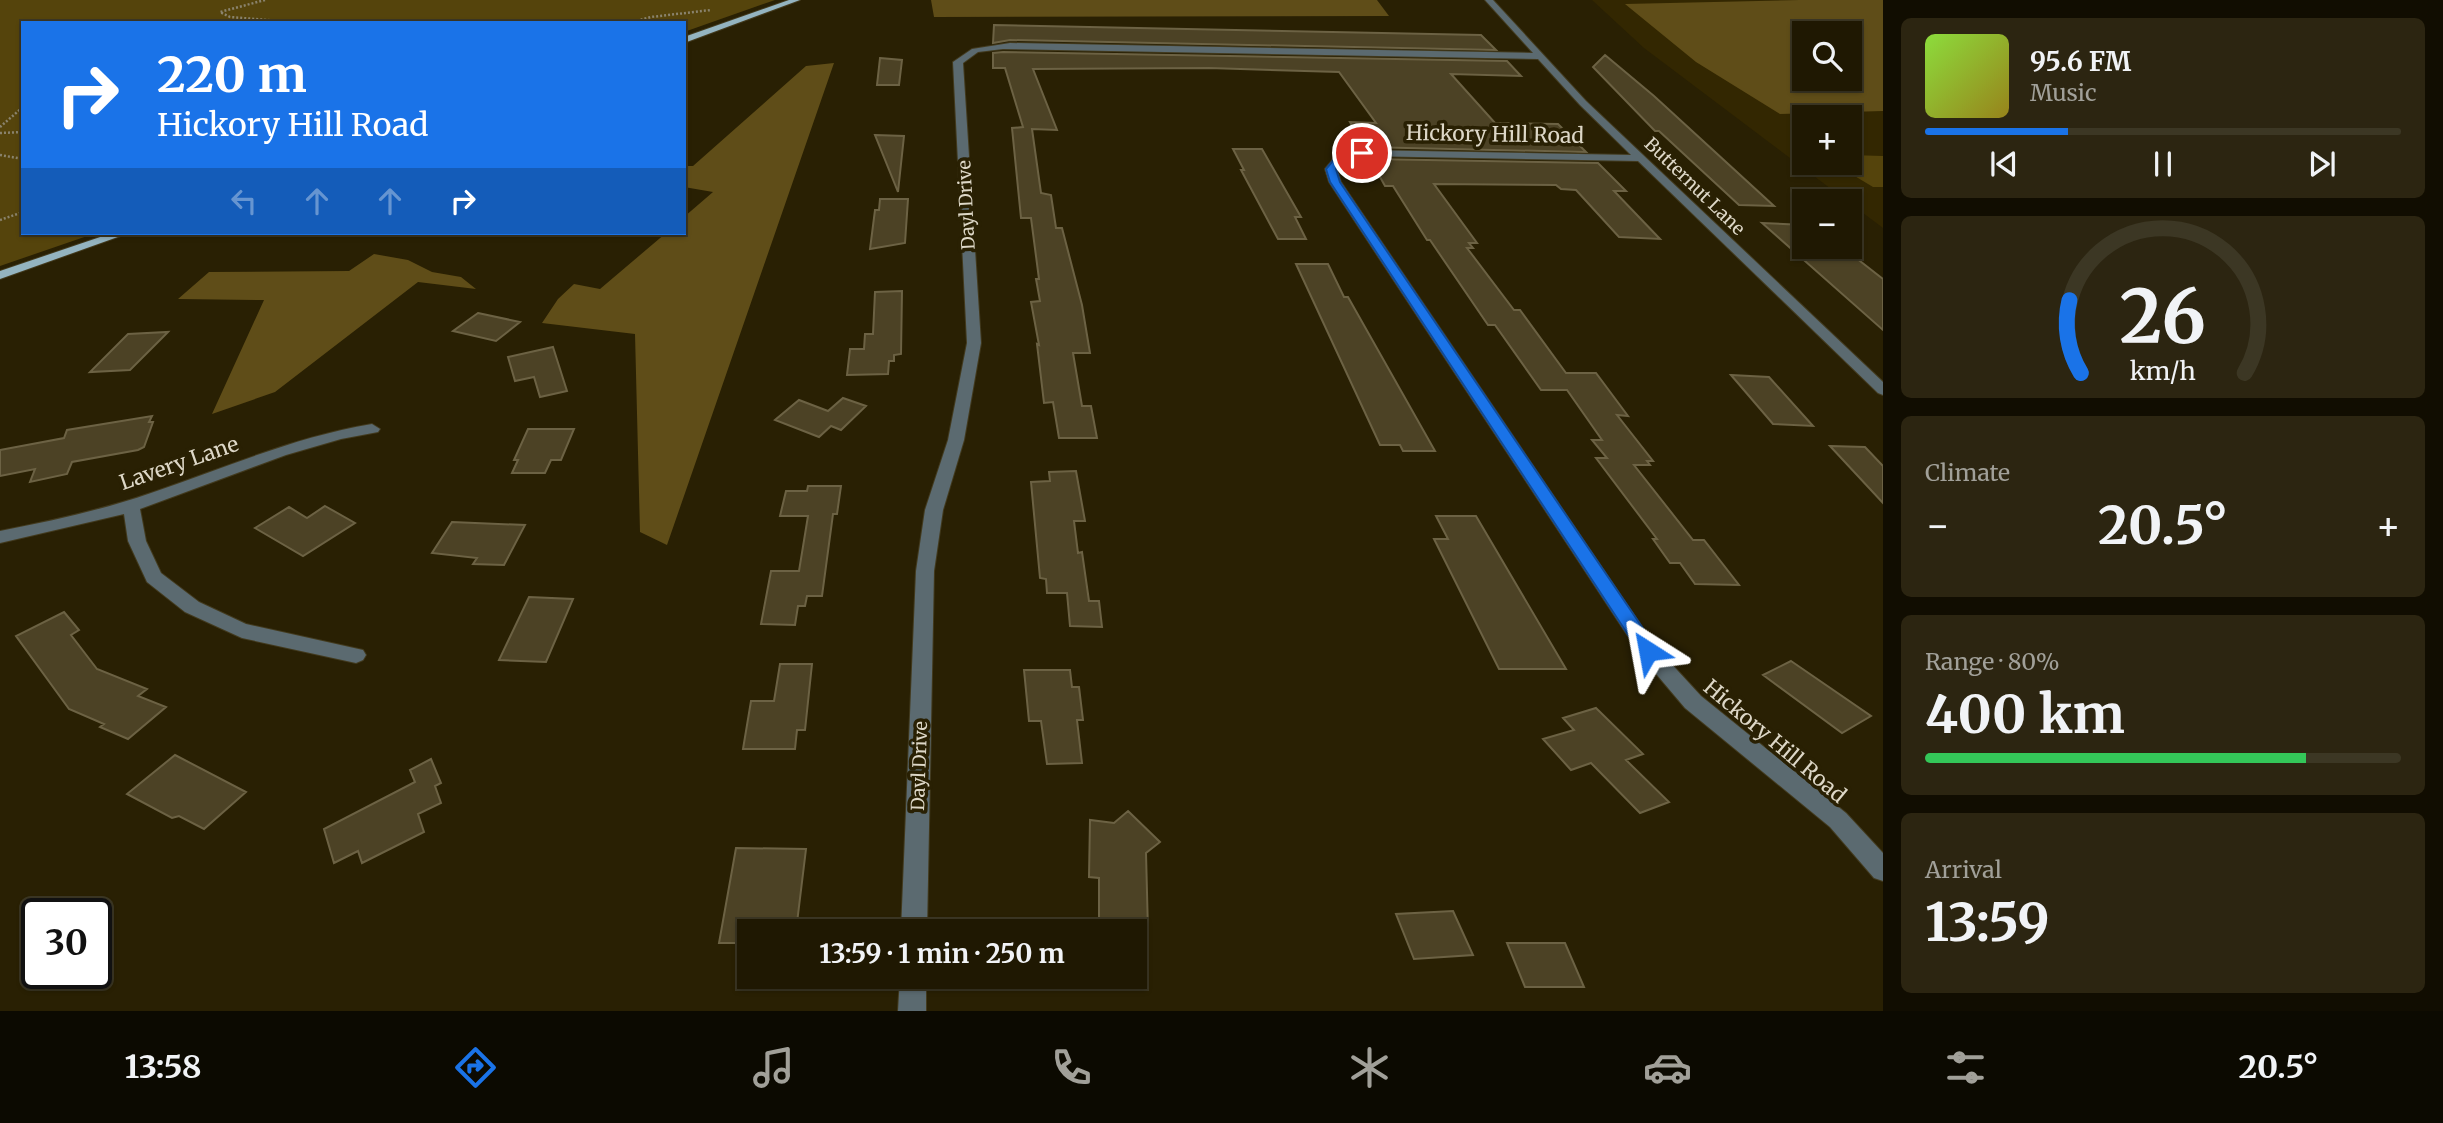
<!DOCTYPE html>
<html lang="en">
<head>
<meta charset="utf-8">
<style>
  body { margin:0; font-family:Merriweather,serif; background:#2c2511; color:#f1f3f6; height:100vh; display:flex; flex-direction:column; font-size:26px; white-space:nowrap }
  * { box-sizing:border-box; margin:0 }
  p { font-size:23px; color:#a1a099 }
  .icon { flex:none; width:38px; height:38px; fill:none; stroke:currentColor; stroke-width:2; stroke-linecap:round; stroke-linejoin:round }
  .map { position:relative; flex:1; overflow:hidden }
  .side { display:flex; flex-direction:column; gap:18px; padding:18px; background:#110d01; width:560px }
  .side>* { flex:none }
  .guide { position:absolute; left:21px; top:21px; width:665px; height:214px; border-radius:0px; box-shadow:0 2px 5px #0004,0 0 0 2px #3c3724; background:#1a73e8; color:#fff; overflow:hidden }
  .buttons { position:absolute; left:1792px; top:21px; display:grid; gap:14px }
  .buttons a { display:grid; place-items:center; width:70px; height:70px; border-radius:0px; background:#1f1802; box-shadow:0 2px 5px #0004,0 0 0 2px #3c3724; font-size:35px }
  .speed { position:absolute; left:21px; top:898px; display:flex; gap:14px; font-size:35px; font-weight:700; text-align:center }
  .speed>* { display:grid; place-content:center; width:91px; height:91px; border-radius:50%; background:#1f1802; box-shadow:0 2px 5px #0004,0 0 0 2px #3c3724; line-height:1 }
  .speed .limit { border:4px solid #111; border-radius:10px; background:#fff; color:#111 }
  .pin { position:absolute; display:grid; place-items:center; width:60px; height:60px; color:#fff; margin:-30px; border:4px solid #fff; border-radius:50%; box-shadow:0 2px 7px #0007 }
  .me { position:absolute; width:77px; margin:-38px; rotate:326deg; stroke-linejoin:round; filter:drop-shadow(0 0 5px #0008) }
  .turn { display:flex; align-items:center; gap:24px; height:147px; padding:0 21px; font-size:32px }
  .turn .icon { width:91px; height:91px; stroke-width:2.5 }
  .turn b { display:block; font-size:49px; line-height:60px }
  .lanes { display:flex; align-items:center; height:66px; padding:0 21px; background:#0003; justify-content:center; gap:35px; direction:ltr }
  .lanes .off { opacity:.35 }
  .big { font-size:52px; font-weight:700; line-height:1.1 }
  .side .widget { flex:1; display:flex; flex-direction:column; justify-content:center; gap:10px; min-width:0; padding:0 24px; border-radius:10px; background:#2c2511 }
  .side .dial { align-items:center; gap:0 }
  .dial svg { height:182px; overflow:visible; fill:none; stroke:#3c3724; stroke-width:7; stroke-linecap:round; text-anchor:middle }
  .dial text { fill:#f1f3f6; stroke:none }
  .song { display:flex; align-items:center; gap:21px }
  .cover { width:84px; height:84px; border-radius:10px; background:linear-gradient(135deg,hsl(90 70% 55%),hsl(50 70% 35%)) }
  .played { height:7px; border-radius:4px; background:linear-gradient(90deg,#1a73e8 30%,#3c3724 30%) }
  .keys { display:flex; justify-content:space-around; direction:ltr }
  .heat { display:flex; justify-content:space-between; align-items:center; font-size:38px; direction:ltr }
  .charge { height:10px; border-radius:5px; background:linear-gradient(90deg,#34c759 80%,#3c3724 0) }
  .trip { position:absolute; left:737px; top:919px; width:410px; height:70px; border-radius:0px; background:#1f1802; box-shadow:0 2px 5px #0004,0 0 0 2px #3c3724; font-weight:700; line-height:70px; text-align:center }
  .tab-bar { display:flex; height:112px; justify-content:space-around; align-items:center; background:#0c0a01; color:#a1a099 }
  .tab-bar .icon { width:49px; height:49px }
  .tab-bar .active { color:#1a73e8 }
  .tab-bar b { font-size:32px; color:#f1f3f6 }
  main { display:flex; flex:1; min-height:0 }
  .map>svg:first-child { display:block }
  .built { fill:#332701; fill-rule:evenodd }
  .green { fill:#55440c }
  .forest { fill:#5f4d18; fill-rule:evenodd }
  .building { fill:#4c4225; stroke:#6c6244; stroke-width:2 }
  .lines { fill:none; stroke-linecap:round; stroke-linejoin:round }
  .minor-casing { stroke:#423a1e; stroke-width:2 }
  .major-casing { stroke:#423a1e; stroke-width:2 }
  .path { stroke:#8a836d; stroke-width:2.5; stroke-dasharray:2 2; stroke-linecap:butt }
  .minor { fill:#5b6a70; fill-rule:evenodd }
  .major { fill:#94b4c0; fill-rule:evenodd }
  .route { fill:#1a73e8; stroke:#114b97; stroke-width:2 }
  .labels { text-anchor:middle; dominant-baseline:central; stroke-width:7; stroke-linejoin:round; paint-order:stroke }
  .far-street-label { font-size:18px; fill:#ddd7c7; stroke:#292003 }
  .street-label { font-size:21px; fill:#ddd7c7; stroke:#292003 }
</style>
</head>
<body>
<main>
<div class="map">
<svg width="1883" height="1011" viewBox="0 0 1883 1011">
  <rect width="100%" height="100%" fill="#292003"/>
  <path class="built" d="M1592,0H1883V228L1644,48ZM1804,33H1850V79H1804ZM1804,117H1850V163H1804Z"/>
  <path class="green" d="M0,0H775L684,32V23H23V233H96L0,266Z
    M1850,155L1883,156V187H1873L1833,163H1850Z"/>
  <path class="forest" d="M931,0H1377L1389,16L934,17Z
    M1800,0H1883V111L1780,114L1696,62L1625,4ZM1804,33H1850V79H1804Z
    M834,63L667,545L640,532L635,334L542,323L558,299L574,284L600,289L666,233H684V217L713,192L684,187V166H693L806,66Z
    M374,254L408,260L432,272L461,277L476,289L418,282L275,392L212,414L264,300L178,299L209,272L349,271Z"/>
  <path class="building" d="M994,25L1481,35L1496,50L1010,40L993,43Z
    M1003,52L1507,61L1521,76L1451,74L1495,123L1558,124L1586,152L1364,147L1350,122L1376,123L1339,72L1209,68L1033,69L1057,130L1032,129L1041,193L1051,195L1056,228H1062L1082,305L1090,353H1073L1082,406H1091L1097,438H1059L1053,402L1044,403L1037,344L1039,345L1031,302L1040,301L1036,279H1039L1031,218H1021L1012,128L1023,127L1005,68H993V53Z
    M1605,55L1654,96L1774,206L1739,205L1659,131H1655L1593,67Z
    M880,58L902,60L899,85H877Z
    M875,135L904,136L898,192Z
    M1233,149H1262L1301,217H1295L1306,239H1278L1241,170H1244Z
    M1370,159L1598,163L1626,191H1614L1660,239L1619,237L1576,190L1561,189L1556,185L1434,184L1477,243H1469L1473,248H1467L1514,310H1520L1566,373H1596L1628,416L1617,415L1653,461H1647L1650,465H1634L1693,540H1704L1739,585L1695,584L1680,563H1670L1653,539H1657L1596,458H1607L1592,440H1602L1567,390H1541L1495,325H1488L1430,240H1427L1393,186H1385Z
    M880,199H908L905,243L870,249L875,210H879Z
    M1762,223L1804,225V247H1842L1883,279V330Z
    M1296,264H1328L1344,297H1348L1435,451H1403L1400,445H1380Z
    M902,291L901,354L894,355V361H889L888,374L847,375L850,349H864L865,334H873L875,292Z
    M478,313L520,322L496,341L453,331Z
    M168,332L130,370L90,372L128,334Z
    M553,347L567,391L540,397L534,377L515,381L508,357Z
    M1731,375L1769,377L1813,426L1773,424Z
    M843,398L866,406L841,430L831,426L819,437L775,420L799,400L828,411Z
    M152,416L149,422H153L144,447L138,450L72,462L67,474L30,482L35,469L0,476V450L64,438L67,430Z
    M528,429H574L561,460H551L545,473H512L518,460H514Z
    M1830,446L1865,447L1883,466V503Z
    M1076,471L1085,521H1074L1078,553L1082,552L1089,601H1099L1102,627L1070,626L1067,593H1047L1046,579L1040,578L1031,482L1050,481L1049,472Z
    M808,486H841L837,514H833L822,596H807L805,606H798L795,625L761,624L771,571H799L808,516H780L786,491H807Z
    M325,506L355,523L303,556L255,528L289,507L307,518Z
    M1436,516H1476L1566,669H1499L1434,539H1448Z
    M452,522L525,525L504,565L473,564L477,558L432,553Z
    M529,597L573,599L546,662L499,660Z
    M64,612L79,630L71,635L97,669L147,689L138,696L166,707L128,739L100,727L104,724L69,709L16,636Z
    M1791,661L1871,716L1842,733L1763,675Z
    M780,664H812L805,730H797L795,749H743L751,701H774Z
    M1024,670H1070L1072,687H1079L1083,720H1077L1082,763L1047,764L1041,721H1029Z
    M1596,708L1643,754L1626,760L1669,802L1640,813L1591,763L1571,770L1543,739L1574,730L1563,718Z
    M175,755L246,792L204,829L179,816L172,818L127,794Z
    M431,759L441,783L435,786L441,803L418,814L424,832L362,863L358,851L334,863L324,829L415,782L410,770Z
    M1128,811L1160,842L1146,853L1148,931H1099V878L1089,877L1090,820L1114,823Z
    M736,848L806,849L796,931H749V943H719Z
    M1453,911L1473,955L1414,959L1396,914Z
    M1507,943H1565L1584,987H1525Z"/>
  <g class="lines">
    <defs>
      <path id="minor" d="M1485,0H1493L1586,101L1883,382V395L1878,393L1638,161L1362,156L1343,161L1337,169L1341,182L1655,646L1701,696L1846,813L1883,853V881L1874,878L1830,827L1685,708L1641,656L1329,182L1325,169L1335,157L1362,150L1631,155L1580,105L1538,59L1003,49L978,52L963,63L981,343L964,440L943,510L934,571L927,931H901L916,571L925,510L948,440L967,343L953,62L972,49L1010,43L1533,53Z
        M372,424L380,429L378,432L341,439L286,455L140,509L146,541L161,573L199,602L246,624L363,650L366,655L363,660L356,663L242,638L185,612L147,582L128,541L124,514L0,543V531C51,521 102,510 151,493C225,468 294,437 372,424Z
        M900,976H926V1011H898Z"/>
      <path id="major" d="M789,0H800L684,43V37Z
        M112,233H129L0,279V271Z"/>
    </defs>
    <use href="#minor" class="minor-casing"/>
    <use href="#major" class="major-casing"/>
    <path class="path" d="M265,0L220,12L230,17L280,21L279,23
      M279,21L297,23
      M629,23L651,17L711,10
      M0,127L23,107
      M0,133L23,132
      M23,142V147
      M0,155L23,159
      M0,220L23,212"/>
    <use href="#minor" class="minor"/>
    <use href="#major" class="major"/>
  </g>
  <path class="route" d="M1362,150L1365,151V155L1343,162L1336,169L1340,182L1655,646L1658,651L1655,656H1642L1330,182L1326,169L1336,157Z"/>
  <g class="labels">
    <g class="far-street-label">
      <text transform="translate(1695 186) rotate(44)">Butternut Lane</text>
      <text transform="translate(966 205) rotate(-93)">Dayl Drive</text>
      <text transform="translate(919 766) rotate(-88)">Dayl Drive</text>
    </g>
    <g class="street-label">
      <text transform="translate(1495 134) rotate(1)">Hickory Hill Road</text>
      <text transform="translate(179 463) rotate(-19)">Lavery Lane</text>
      <text transform="translate(1775 741) rotate(40)">Hickory Hill Road</text>
    </g>
  </g>
</svg>
<div class="buttons">
<a><svg class="icon" aria-label="search" viewBox="0 0 24 24"><circle cx="10" cy="10" r="6"/><path d="M15 15l6 6"/></svg></a>
<a>+</a>
<a>−</a>
</div>
<div class="speed"><div class="limit">30</div></div>
<div class="pin" style="left:1362px;top:153px;background:#d93025"><svg class="icon" aria-label="arrive" viewBox="0 0 24 24"><path d="M6 21V4h12l-3 4 3 4H6"/></svg></div>
<svg class="me" style="left:1648px;top:651px" viewBox="-20 -20 40 40"><path d="M0-17L14 15 0 8-14 15z" fill="#1a73e8" stroke="#fff" stroke-width="4"/></svg>
<div class="trip">13:59 · 1 min · 250 m</div>
<div class="guide">
<div class="turn"><svg class="icon" aria-label="right" viewBox="0 0 24 24"><path d="M7 20v-9h11M14 6l5 5-5 5"/></svg><div><b>220 m</b>Hickory Hill Road</div></div>
<div class="lanes"><svg class="icon off" aria-label="left" viewBox="0 0 24 24"><path d="M17 20v-9H6M10 6l-5 5 5 5"/></svg><svg class="icon off" aria-label="ahead" viewBox="0 0 24 24"><path d="M12 20V5M6 11l6-6 6 6"/></svg><svg class="icon off" aria-label="ahead" viewBox="0 0 24 24"><path d="M12 20V5M6 11l6-6 6 6"/></svg><svg class="icon" aria-label="right" viewBox="0 0 24 24"><path d="M7 20v-9h11M14 6l5 5-5 5"/></svg></div>
</div>
</div>
<section class="side">
<div class="widget">
<div class="song"><i class="cover"></i><div><b>95.6 FM</b><p>Music</p></div></div>
<div class="played"></div>
<div class="keys"><svg class="icon" aria-label="previous" viewBox="0 0 24 24"><path d="M18 5L8 12l10 7zM5 5v14"/></svg><svg class="icon" aria-label="pause" viewBox="0 0 24 24"><path d="M8 5v14M16 5v14"/></svg><svg class="icon" aria-label="next" viewBox="0 0 24 24"><path d="M6 5l10 7-10 7zM19 5v14"/></svg></div>
</div>
<div class="widget dial"><svg viewBox="0 0 100 80">
<path d="M14 69A42 42 0 1 1 86 69"/>
<path d="M14 69A42 42 0 0 1 9 37" stroke="#1a73e8"/>
<text x="50" y="56" font-size="32" font-weight="700">26</text>
<text x="50" y="72" font-size="11">km/h</text>
</svg></div>
<div class="widget"><p>Climate</p>
<div class="heat"><a>−</a><b class="big">20.5°</b><a>+</a></div>
</div>
<div class="widget"><p>Range · 80%</p><b class="big">400 km</b><div class="charge"></div></div>
<div class="widget"><p>Arrival</p><b class="big">13:59</b></div>
</section>
</main>
<nav class="tab-bar">
<b>13:58</b>
<svg class="icon active" aria-label="directions" viewBox="0 0 24 24"><path d="M12 3l9 9-9 9-9-9zM9 14v-3h6M13 9l2 2-2 2"/></svg>
<svg class="icon" aria-label="music" viewBox="0 0 24 24"><path d="M9 18V5l10-2v13"/><circle cx="6" cy="18" r="3"/><circle cx="16" cy="16" r="3"/></svg>
<svg class="icon" aria-label="phone" viewBox="0 0 24 24"><path d="M5 4h4l2 5-3 2q2 4 5 5l2-3 5 2v4C11 20 4 13 5 4z"/></svg>
<svg class="icon" aria-label="climate" viewBox="0 0 24 24"><path d="M12 3v18M4 7l16 10M4 17L20 7"/></svg>
<svg class="icon" aria-label="car" viewBox="0 0 24 24"><path d="M5 17H2v-5l4-1 3-4h7l3 4 3 1v5h-3M9 17h6M6 11h13"/><circle cx="7" cy="17" r="2"/><circle cx="17" cy="17" r="2"/></svg>
<svg class="icon" aria-label="filters" viewBox="0 0 24 24"><path d="M4 7h16M4 17h16"/><circle cx="9" cy="7" r="2"/><circle cx="15" cy="17" r="2"/></svg>
<b>20.5°</b>
</nav>
</body>
</html>
